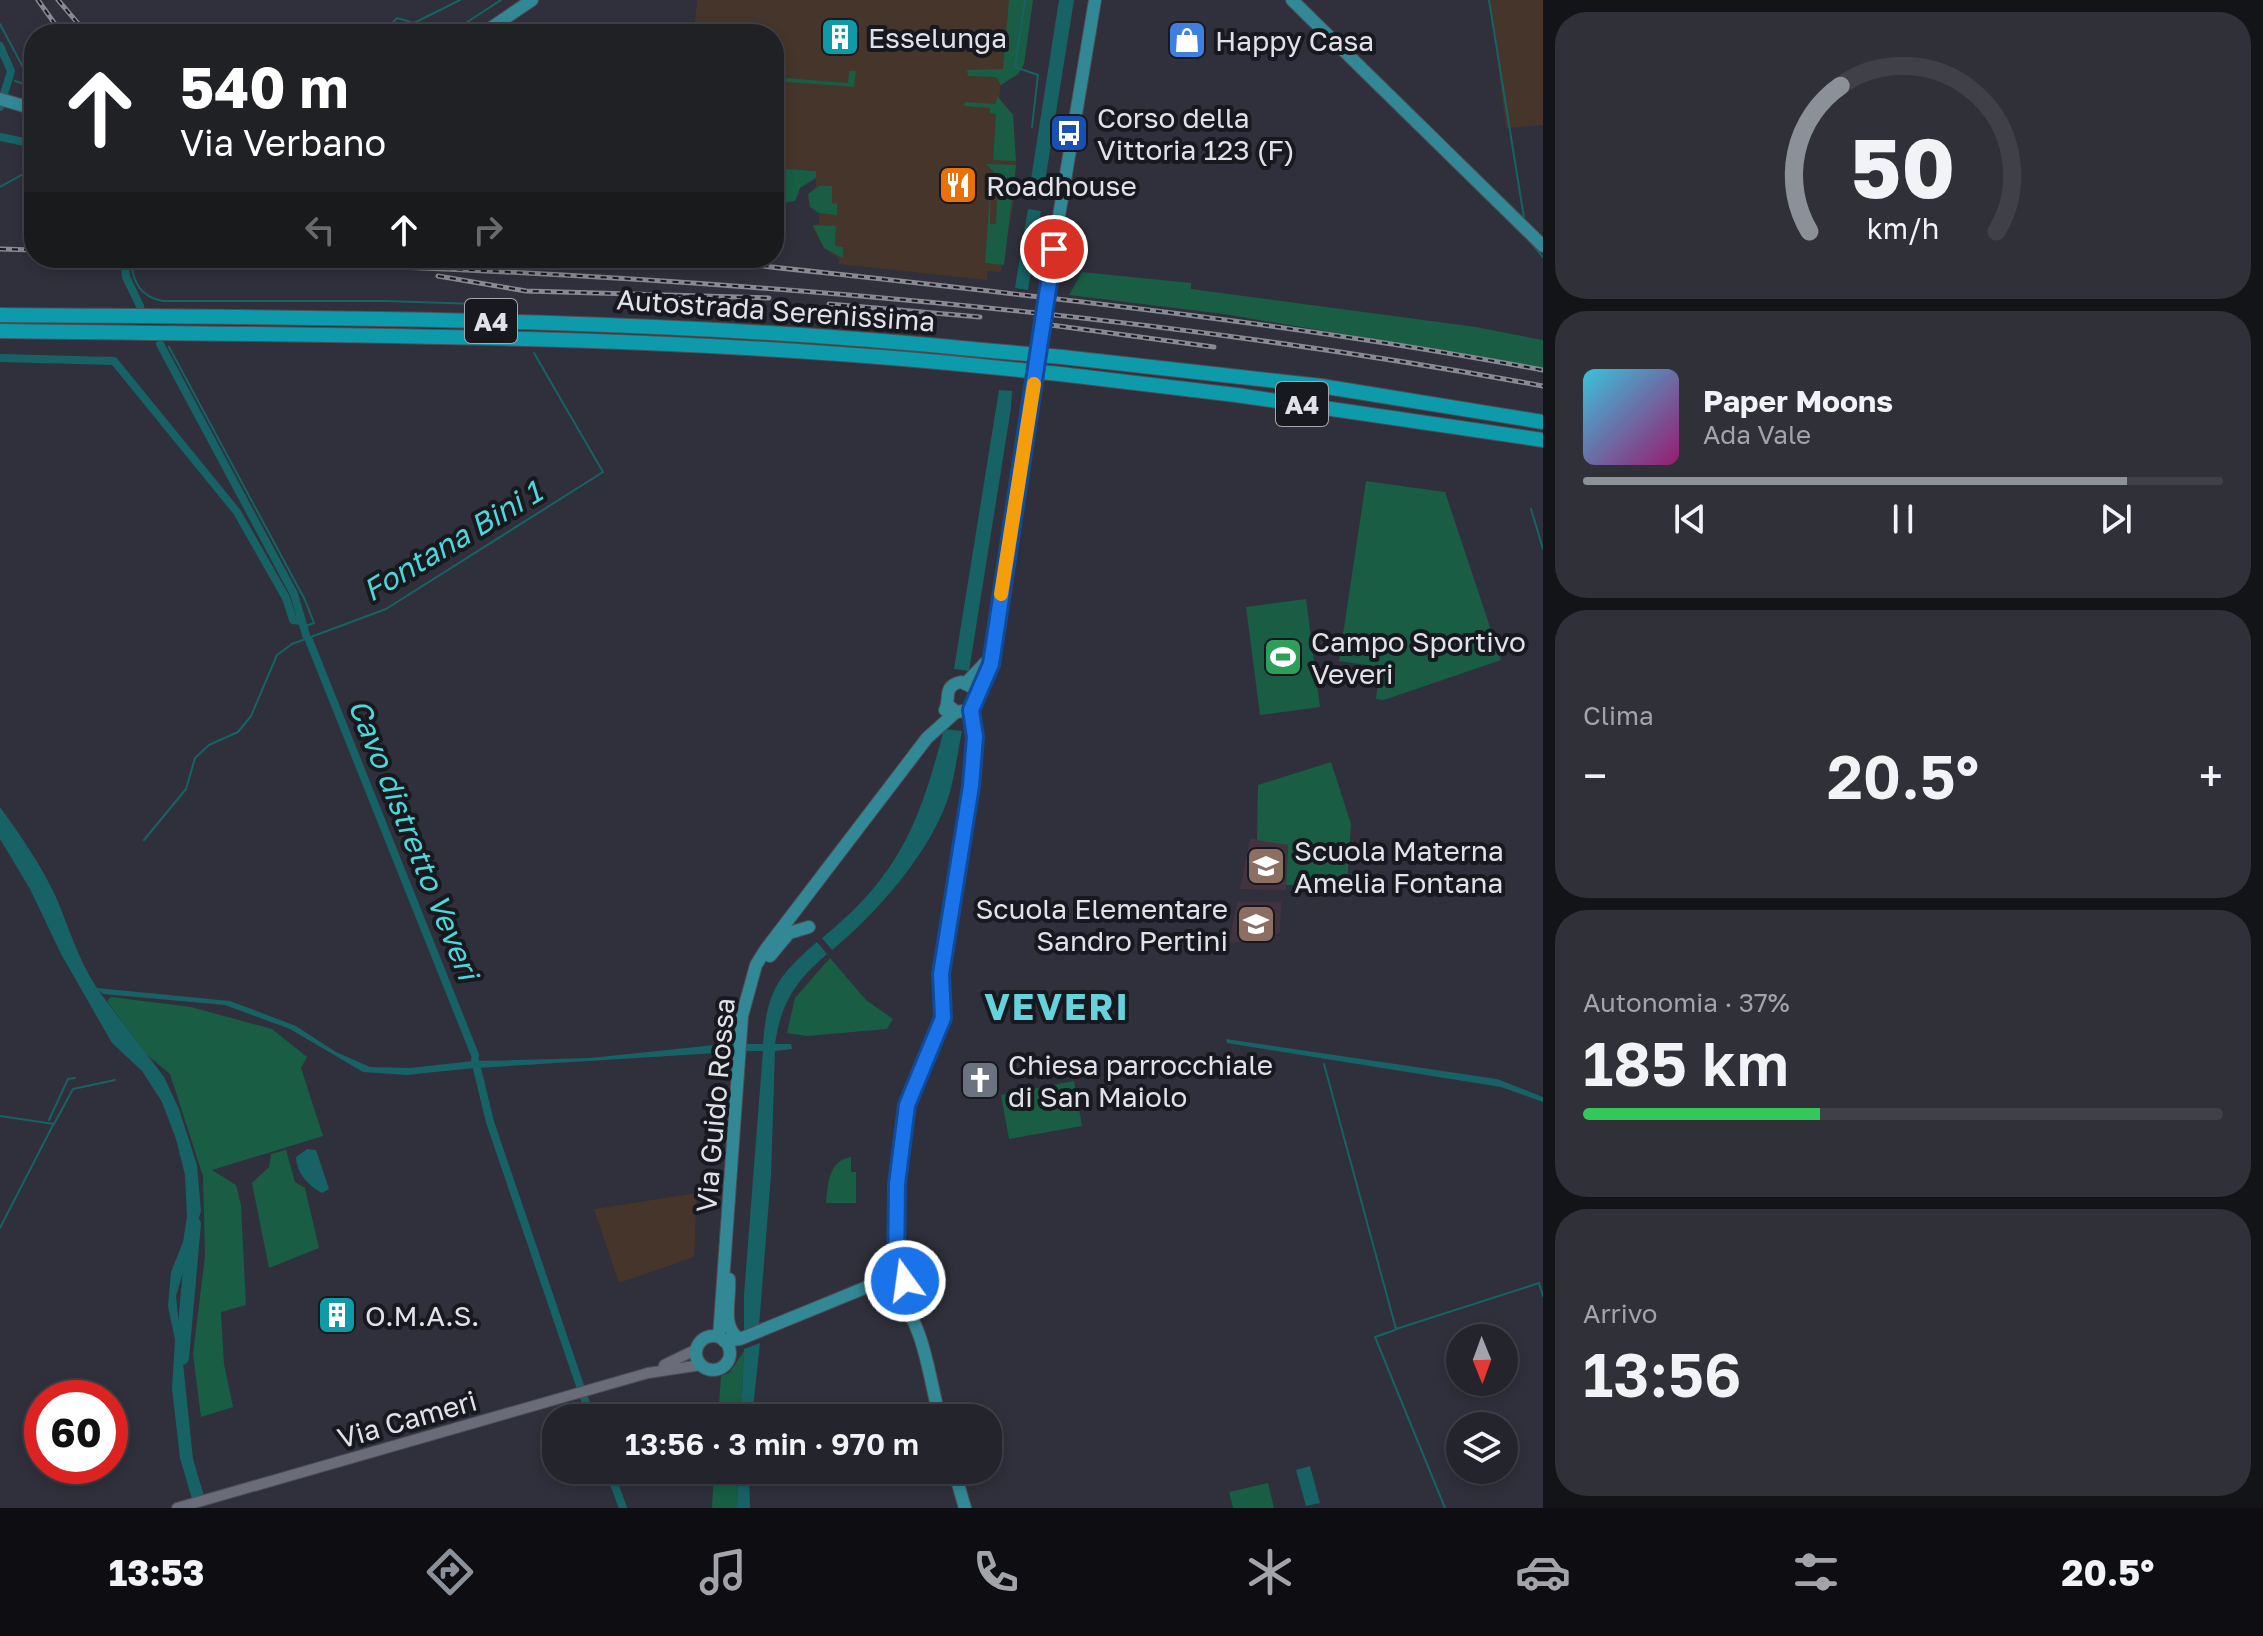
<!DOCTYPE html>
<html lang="it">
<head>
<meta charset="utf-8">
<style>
  body { margin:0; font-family:"Golos Text",sans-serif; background:#2f3038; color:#f1f3f6; height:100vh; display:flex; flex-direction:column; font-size:30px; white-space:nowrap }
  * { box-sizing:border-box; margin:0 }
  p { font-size:26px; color:#a3a4a9 }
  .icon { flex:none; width:44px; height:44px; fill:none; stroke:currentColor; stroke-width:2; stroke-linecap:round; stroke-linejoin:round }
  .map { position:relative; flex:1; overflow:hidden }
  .sheet { display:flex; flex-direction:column; gap:12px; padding:12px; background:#131418; width:720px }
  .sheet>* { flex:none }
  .banner { position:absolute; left:24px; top:24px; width:760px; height:244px; border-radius:32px; box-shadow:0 4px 12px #0003,0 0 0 2px #404148; background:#202124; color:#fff; overflow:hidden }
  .needle { width:52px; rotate:179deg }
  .fabs { position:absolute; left:1446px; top:1324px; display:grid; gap:16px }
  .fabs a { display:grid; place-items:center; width:72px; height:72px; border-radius:50%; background:#23242c; box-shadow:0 4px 12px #0003,0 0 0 2px #404148; font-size:40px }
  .speed { position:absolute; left:24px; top:1380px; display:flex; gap:16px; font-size:40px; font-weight:700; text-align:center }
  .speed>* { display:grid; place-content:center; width:104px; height:104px; border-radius:50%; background:#23242c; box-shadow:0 4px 12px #0003,0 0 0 2px #404148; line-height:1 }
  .speed .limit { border:12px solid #d22; background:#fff; color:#111 }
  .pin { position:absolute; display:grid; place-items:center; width:68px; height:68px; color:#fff; margin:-34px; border:4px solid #fff; border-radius:50%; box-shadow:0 2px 8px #0007 }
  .me { position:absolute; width:88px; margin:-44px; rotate:346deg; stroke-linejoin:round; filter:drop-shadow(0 0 6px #0008) }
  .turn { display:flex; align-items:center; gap:28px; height:168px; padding:0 24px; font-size:36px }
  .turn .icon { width:104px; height:104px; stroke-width:2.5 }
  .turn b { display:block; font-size:56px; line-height:68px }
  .lanes { display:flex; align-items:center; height:76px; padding:0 24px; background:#0003; justify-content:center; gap:40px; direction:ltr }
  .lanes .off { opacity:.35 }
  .big { font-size:60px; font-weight:600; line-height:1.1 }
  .sheet .card { flex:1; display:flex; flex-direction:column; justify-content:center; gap:12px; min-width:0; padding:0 28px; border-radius:32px; background:#2f3038 }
  .sheet .dial { align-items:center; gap:0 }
  .dial svg { height:208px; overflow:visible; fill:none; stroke:#404148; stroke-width:7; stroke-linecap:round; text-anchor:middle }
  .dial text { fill:#f1f3f6; stroke:none }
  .song { display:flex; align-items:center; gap:24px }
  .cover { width:96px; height:96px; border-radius:12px; background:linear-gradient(135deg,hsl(190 70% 55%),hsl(320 70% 35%)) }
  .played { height:8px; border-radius:4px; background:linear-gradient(90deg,#8c9099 85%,#404148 85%) }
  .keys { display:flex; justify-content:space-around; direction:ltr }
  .heat { display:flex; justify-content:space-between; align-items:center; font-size:44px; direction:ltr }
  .charge { height:12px; border-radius:6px; background:linear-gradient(90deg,#34c759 37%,#404148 0) }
  .trip { position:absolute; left:542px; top:1404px; width:460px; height:80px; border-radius:32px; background:#23242c; box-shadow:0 4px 12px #0003,0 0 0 2px #404148; font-weight:600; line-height:80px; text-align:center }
  .tabs { display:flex; height:128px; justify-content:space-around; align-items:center; background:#0e0e12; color:#a3a4a9 }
  .tabs .icon { width:56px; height:56px }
  .tabs .on { color:#8c9099 }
  .tabs b { font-size:36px; color:#f1f3f6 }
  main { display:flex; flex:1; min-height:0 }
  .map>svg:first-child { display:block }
  .commercial { fill:#45352a }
  .education { fill:#43333e }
  .green { fill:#185d44 }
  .water { fill:#176264 }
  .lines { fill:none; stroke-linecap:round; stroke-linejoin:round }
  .stream { stroke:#176264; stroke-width:2 }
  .canal { stroke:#176264; stroke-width:8 }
  .river { stroke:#176264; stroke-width:14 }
  .minor-casing { stroke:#4c4d56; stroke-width:12 }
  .major-casing { stroke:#4c4d56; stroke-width:14 }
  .highway-casing { stroke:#4c4d56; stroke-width:16 }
  .minor { stroke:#6b6c79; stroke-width:10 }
  .major { stroke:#338896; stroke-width:12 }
  .highway { stroke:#0d9aaa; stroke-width:14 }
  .rail-casing { stroke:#888992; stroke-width:5 }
  .rail { stroke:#18191e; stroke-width:2; stroke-dasharray:6; stroke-linecap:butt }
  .highway-bridge-casing { stroke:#4c4d56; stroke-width:16; stroke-linecap:butt }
  .highway-bridge { stroke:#0d9aaa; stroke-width:14 }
  .route-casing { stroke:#114b97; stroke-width:20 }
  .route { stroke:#1a73e8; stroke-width:14 }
  .slow { stroke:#f59e0b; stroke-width:14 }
  .labels { text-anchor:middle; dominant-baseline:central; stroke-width:8; stroke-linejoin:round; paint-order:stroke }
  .shield { fill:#18191e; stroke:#a5a6ac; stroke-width:2 }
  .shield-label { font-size:26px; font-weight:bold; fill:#e1e2e9 }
  .poi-label { font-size:28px; fill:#e1e2e9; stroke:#18191e; text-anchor:start }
  .street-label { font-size:28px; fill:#e1e2e9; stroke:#18191e }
  .water-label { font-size:30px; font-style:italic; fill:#4dd7db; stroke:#18191e }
  .district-label { font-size:36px; font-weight:bold; letter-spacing:2px; fill:#66d2db; stroke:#18191e }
</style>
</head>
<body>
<main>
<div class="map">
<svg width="1543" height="1508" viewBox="0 0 1543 1508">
  <rect width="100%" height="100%" fill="#2f303b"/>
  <path class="commercial" d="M697,0H1033L1024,64L1018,74L1001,85L999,98L1013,115L1016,161L1014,201L1001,272L987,271V280L839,264V259L824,248L812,227L819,224V214L807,199L816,186V171L774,168V34H694Z
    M1490,0H1543V125L1506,128Z
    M697,1193L694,1257L619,1283L594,1209Z"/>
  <path class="education" d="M1250,838L1288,845L1286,890L1240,889Z
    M1237,902H1281L1280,933L1265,939L1229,943Z"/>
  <path class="green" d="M1009,0H1033L1024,64L1018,74L1001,85L996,77L968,76L967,70L1003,69Z
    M849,71H856L854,87L774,81V77L848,83Z
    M997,96L1013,115L1016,161L993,160L996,114L990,113V108L964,106L965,102L996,104Z
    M986,164L1016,165L1004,265L985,263L991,179L990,224H996L998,176Z
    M774,168L816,171V178L800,188L795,201L782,203L774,195Z
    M819,186H832V203L837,204V215L819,213L810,207L808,194Z
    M813,225L836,226L835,246L843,247V258L824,248Z
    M1082,272L1191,283V289L1476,327L1537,339L1543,340V368L1224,314L1069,295Z
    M1366,481L1445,492L1501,660L1384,700L1376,699L1380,667L1339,661Z
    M1306,599L1320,707L1260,715L1246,607Z
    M1331,762L1351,824L1347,886L1286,885L1288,845L1257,840L1258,785Z
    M830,958L866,1000L893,1019L887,1029L807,1036L787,1033L795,998Z
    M111,997L191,1007L272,1029L307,1057L301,1068L323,1136L212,1170L236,1185L241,1205L246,1305L221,1312L224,1364L233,1407L201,1417L193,1354L205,1256L203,1176L170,1074L146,1054L107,1001Z
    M1074,1081L1082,1126L1009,1139L1001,1095Z
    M286,1150L295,1182L305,1188L319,1248L269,1268L252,1183L269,1167L271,1154Z
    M851,1157V1172H856V1203H826C828,1184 828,1161 851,1157Z
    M744,1351L741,1418H718L721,1376L729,1373Z
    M714,1470H738L737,1508H712Z
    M1268,1483L1274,1508H1233L1229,1492Z"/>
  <path class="water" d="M1059,0H1074L1043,194L1030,192L1031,179Z
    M1028,209L1041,211L1028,290L1015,288Z
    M999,390L1012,391L1011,408L969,671L954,669Z
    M944,729L962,731C958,751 955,773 950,792C933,850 877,913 832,950L822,938C899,876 920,822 944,729Z
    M0,807C21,836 41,865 56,897C69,928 78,959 97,988L230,1001L296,1026L336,1052L370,1067L410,1068L473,1061L474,1068L407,1075L363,1072L290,1029L225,1005L103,994L98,990L164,1077L179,1109L197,1165L201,1211L176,1296L193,1459L204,1496L192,1499L180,1458L172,1389L175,1340L168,1306L171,1272L183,1242L187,1217L185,1175L176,1139L162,1102L142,1071L112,1043L61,954L30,889L0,839Z
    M817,942L827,954C796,981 781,1002 775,1044H791L792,1049L775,1051L771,1175L759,1326L744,1331V1295L763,1051H746V1044H763C767,990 778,976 817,942Z
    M1226,1039L1497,1079L1543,1097V1102L1501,1087L1227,1043Z
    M734,1043L733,1052L478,1068V1061L590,1058Z
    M307,1149L316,1150L329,1189L322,1193C308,1185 297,1174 296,1157Z
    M760,1343L752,1418H741L744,1349Z
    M1310,1466L1320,1503L1306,1506L1296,1470Z
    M738,1470H749L750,1508H737Z"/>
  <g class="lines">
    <path class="stream" d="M1025,0L1015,67L1038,75L1032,127
      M1489,0L1524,218
      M0,24L25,71L34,79
      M382,34L397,18L414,23L460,0
      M449,34L501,0
      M15,81L34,87
      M0,187L34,168
      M1529,240L1543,257
      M131,258C132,280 139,297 163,301H386L508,305L510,310
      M169,347L305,600L314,623L303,627
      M1531,509L1543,549
      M144,840L186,789L195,758L209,745L238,732L251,716L277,655L292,644L386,609L603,472L534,353
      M1324,1064L1396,1329L1539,1283L1543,1296
      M0,1116L54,1124L73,1089L115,1080
      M49,1120L68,1079L75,1078
      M0,1228L53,1125
      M1395,1330L1375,1337L1445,1508"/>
    <path class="canal" d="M0,46L11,71L0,107
      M0,137L34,144
      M124,258L126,277L140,306
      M160,344L294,594L306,635
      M0,358L114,361L237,512L286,598L293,620L301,621
      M309,640L475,1055
      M475,1060L490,1122L591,1418
      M609,1470L623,1508"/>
    <path class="river" d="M182,1358L194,1224"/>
    <defs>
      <path id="minor" d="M896,1275L897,1184L907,1105L943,1018L941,974L971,786L975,737L971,710
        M664,1365L697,1349
        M177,1508L648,1373L701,1365"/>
      <path id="major" d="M1292,0L1543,246
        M482,34L532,0
        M0,99L34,109
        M966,683L985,663
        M948,705L956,712L971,710L991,664L1048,282L1095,0
        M945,710C951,699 942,686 961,682L972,687
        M770,956L789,933L809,927
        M886 1285a10 10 0 1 1 20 0a10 10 0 1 1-20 0Z
        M729,1279C731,1298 720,1328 740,1339
        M895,1294C925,1323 929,1380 940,1418
        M696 1353a17 17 0 1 1 34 0a17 17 0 1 1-34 0Z
        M719,1337L742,1016L756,965L766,949L927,738L956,712
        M724,1341L740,1339L889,1278
        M954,1470L965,1508"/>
      <path id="highway" d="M0,315C327,318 656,317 982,350
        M0,331C327,336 654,333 980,366
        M1062,357L1321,386L1543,422
        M1060,374L1236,395L1543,440"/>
    </defs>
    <use href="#minor" class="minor-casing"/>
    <use href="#major" class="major-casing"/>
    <use href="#highway" class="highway-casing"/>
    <use href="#minor" class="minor"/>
    <use href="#major" class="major"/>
    <use href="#highway" class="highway"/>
    <defs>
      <path id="rail" d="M38,0L62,34
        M58,0L87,34
        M0,249L34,250
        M133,258C606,270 1077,300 1543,386
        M691,258C976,290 1261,317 1543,370
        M438,276L526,291L769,298
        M829,304L980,317
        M1036,323L1214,347"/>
    </defs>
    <use href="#rail" class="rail-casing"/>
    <use href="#rail" class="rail"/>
    <defs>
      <path id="highway-bridge" d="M982,350L1062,357
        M980,366L1060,374"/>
    </defs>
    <use href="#highway-bridge" class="highway-bridge-casing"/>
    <use href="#highway-bridge" class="highway-bridge"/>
  </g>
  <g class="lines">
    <defs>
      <path id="route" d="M905,1281L896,1275L897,1184L907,1105L943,1018L941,974L971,786L975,737L971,710L991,664L1054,249"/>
    </defs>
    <use href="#route" class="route-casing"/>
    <use href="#route" class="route"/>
    <path class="slow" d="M1001,594L1034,384"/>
  </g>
  <defs>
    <symbol id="building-square" viewBox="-11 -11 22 22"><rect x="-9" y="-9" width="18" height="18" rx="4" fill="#0f9aa8" stroke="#18191e"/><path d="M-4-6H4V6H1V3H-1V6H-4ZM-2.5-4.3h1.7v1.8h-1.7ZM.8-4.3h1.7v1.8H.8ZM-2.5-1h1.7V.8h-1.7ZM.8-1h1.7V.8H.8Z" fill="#fff"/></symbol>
    <symbol id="shop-square" viewBox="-11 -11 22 22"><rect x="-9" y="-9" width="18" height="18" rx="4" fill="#3f7fe0" stroke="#18191e"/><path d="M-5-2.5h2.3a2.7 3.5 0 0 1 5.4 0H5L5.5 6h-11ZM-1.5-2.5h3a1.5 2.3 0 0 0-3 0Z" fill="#fff"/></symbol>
    <symbol id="bus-square" viewBox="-11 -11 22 22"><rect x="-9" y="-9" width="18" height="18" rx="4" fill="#1a4fb4" stroke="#18191e"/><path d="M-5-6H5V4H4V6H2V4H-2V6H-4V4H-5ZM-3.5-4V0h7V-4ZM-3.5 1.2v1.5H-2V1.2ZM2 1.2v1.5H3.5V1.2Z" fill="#fff"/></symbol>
    <symbol id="restaurant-square" viewBox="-11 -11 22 22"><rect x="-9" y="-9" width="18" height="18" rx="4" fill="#e8710a" stroke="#18191e"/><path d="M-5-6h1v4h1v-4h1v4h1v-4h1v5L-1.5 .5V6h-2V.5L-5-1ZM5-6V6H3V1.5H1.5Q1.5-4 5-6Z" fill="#fff"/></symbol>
    <symbol id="stadium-square" viewBox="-11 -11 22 22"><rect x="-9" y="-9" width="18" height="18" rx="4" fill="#2e9e5b" stroke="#18191e"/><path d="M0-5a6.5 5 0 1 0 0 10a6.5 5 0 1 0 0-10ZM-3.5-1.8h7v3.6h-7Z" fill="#fff"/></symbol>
    <symbol id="school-square" viewBox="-11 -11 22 22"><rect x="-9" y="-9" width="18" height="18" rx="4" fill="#8d6e63" stroke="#18191e"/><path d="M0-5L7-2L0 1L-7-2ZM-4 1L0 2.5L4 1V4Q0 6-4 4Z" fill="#fff"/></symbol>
    <symbol id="church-square" viewBox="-11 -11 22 22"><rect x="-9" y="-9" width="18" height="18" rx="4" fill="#6b7280" stroke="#18191e"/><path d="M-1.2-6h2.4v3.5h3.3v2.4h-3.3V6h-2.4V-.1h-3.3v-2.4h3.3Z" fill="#fff"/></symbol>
  </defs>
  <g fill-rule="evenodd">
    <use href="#building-square" x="818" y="15" width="44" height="44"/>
    <use href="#shop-square" x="1165" y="18" width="44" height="44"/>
    <use href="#bus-square" x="1047" y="111" width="44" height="44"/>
    <use href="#restaurant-square" x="936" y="163" width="44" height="44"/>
    <use href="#stadium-square" x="1261" y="635" width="44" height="44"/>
    <use href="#school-square" x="1244" y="844" width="44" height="44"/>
    <use href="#school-square" x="1234" y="902" width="44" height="44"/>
    <use href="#church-square" x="958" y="1058" width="44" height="44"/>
    <use href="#building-square" x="315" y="1293" width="44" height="44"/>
  </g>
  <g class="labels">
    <g class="shield">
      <rect x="465" y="299" width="52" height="44" rx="6"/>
      <rect x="1276" y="382" width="52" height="44" rx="6"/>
    </g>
    <g class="shield-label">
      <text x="491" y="321">A4</text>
      <text x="1302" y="404">A4</text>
    </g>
    <g class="poi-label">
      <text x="868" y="37">Esselunga</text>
      <text x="1215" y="40">Happy Casa</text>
      <text x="1097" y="117">Corso della<tspan x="1097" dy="32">Vittoria 123 (F)</tspan></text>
      <text x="986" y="185">Roadhouse</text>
      <text x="1311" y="641">Campo Sportivo<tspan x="1311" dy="32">Veveri</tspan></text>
      <text x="1294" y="850">Scuola Materna<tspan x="1294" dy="32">Amelia Fontana</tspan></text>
      <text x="1228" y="908" text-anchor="end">Scuola Elementare<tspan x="1228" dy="32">Sandro Pertini</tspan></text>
      <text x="1008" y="1064">Chiesa parrocchiale<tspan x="1008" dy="32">di San Maiolo</tspan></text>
      <text x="365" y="1315">O.M.A.S.</text>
    </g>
    <g class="street-label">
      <text transform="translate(776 310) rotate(4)">Autostrada Serenissima</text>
      <text transform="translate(715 1105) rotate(-85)">Via Guido Rossa</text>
      <text transform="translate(407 1419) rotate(-16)">Via Cameri</text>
    </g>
    <g class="water-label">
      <text transform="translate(452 541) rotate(-31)">Fontana Bini 1</text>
      <text transform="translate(414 839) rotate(68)">Cavo distretto Veveri</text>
    </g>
    <g class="district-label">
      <text x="1057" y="1006">VEVERI</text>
    </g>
  </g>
</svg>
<div class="fabs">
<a><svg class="needle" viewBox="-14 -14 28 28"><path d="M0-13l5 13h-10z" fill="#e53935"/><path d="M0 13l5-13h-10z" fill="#a3a4a9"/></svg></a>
<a><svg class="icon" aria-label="layers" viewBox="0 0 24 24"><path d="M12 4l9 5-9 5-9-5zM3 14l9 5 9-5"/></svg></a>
</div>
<div class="speed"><div class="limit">60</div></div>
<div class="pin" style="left:1054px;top:249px;background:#d93025"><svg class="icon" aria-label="arrive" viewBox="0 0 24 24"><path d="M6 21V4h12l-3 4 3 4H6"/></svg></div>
<svg class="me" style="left:905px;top:1281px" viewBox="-20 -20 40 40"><circle r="17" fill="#1a73e8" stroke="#fff" stroke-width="3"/><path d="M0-11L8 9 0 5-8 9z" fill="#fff"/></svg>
<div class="trip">13:56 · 3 min · 970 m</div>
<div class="banner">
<div class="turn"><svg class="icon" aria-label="ahead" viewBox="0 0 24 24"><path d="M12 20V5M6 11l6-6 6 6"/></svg><div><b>540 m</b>Via Verbano</div></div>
<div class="lanes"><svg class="icon off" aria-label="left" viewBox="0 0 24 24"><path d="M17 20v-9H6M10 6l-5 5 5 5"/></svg><svg class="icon" aria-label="ahead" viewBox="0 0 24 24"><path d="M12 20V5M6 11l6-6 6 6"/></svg><svg class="icon off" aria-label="right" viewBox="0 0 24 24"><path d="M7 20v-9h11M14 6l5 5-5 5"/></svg></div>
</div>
</div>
<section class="sheet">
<div class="card dial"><svg viewBox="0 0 100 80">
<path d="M14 69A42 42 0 1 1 86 69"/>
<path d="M14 69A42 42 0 0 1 26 13" stroke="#8c9099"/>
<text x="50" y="56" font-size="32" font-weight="700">50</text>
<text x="50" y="72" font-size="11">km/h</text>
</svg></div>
<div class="card">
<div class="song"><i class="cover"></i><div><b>Paper Moons</b><p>Ada Vale</p></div></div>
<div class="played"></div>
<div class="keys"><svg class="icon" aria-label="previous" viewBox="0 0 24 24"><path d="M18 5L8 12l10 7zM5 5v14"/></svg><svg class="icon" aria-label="pause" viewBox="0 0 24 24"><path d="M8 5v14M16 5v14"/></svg><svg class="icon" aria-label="next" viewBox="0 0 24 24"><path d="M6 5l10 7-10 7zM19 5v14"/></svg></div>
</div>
<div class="card"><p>Clima</p>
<div class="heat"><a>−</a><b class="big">20.5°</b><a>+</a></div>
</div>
<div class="card"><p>Autonomia · 37%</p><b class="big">185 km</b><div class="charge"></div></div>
<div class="card"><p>Arrivo</p><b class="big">13:56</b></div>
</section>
</main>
<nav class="tabs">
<b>13:53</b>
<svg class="icon on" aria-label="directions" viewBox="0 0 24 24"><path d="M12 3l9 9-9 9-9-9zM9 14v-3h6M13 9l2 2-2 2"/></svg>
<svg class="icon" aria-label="music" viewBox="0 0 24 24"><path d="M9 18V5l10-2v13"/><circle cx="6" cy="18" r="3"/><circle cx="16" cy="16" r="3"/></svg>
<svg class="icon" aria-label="phone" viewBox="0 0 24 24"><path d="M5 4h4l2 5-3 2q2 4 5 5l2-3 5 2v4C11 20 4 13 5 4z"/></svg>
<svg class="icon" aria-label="climate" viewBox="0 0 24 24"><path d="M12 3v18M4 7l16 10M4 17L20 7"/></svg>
<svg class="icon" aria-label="car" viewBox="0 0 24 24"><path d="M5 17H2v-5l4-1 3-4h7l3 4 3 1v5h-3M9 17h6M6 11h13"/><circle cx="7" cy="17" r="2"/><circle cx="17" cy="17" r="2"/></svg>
<svg class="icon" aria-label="filters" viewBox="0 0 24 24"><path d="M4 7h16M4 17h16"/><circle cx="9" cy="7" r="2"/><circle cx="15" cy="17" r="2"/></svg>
<b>20.5°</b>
</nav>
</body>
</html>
